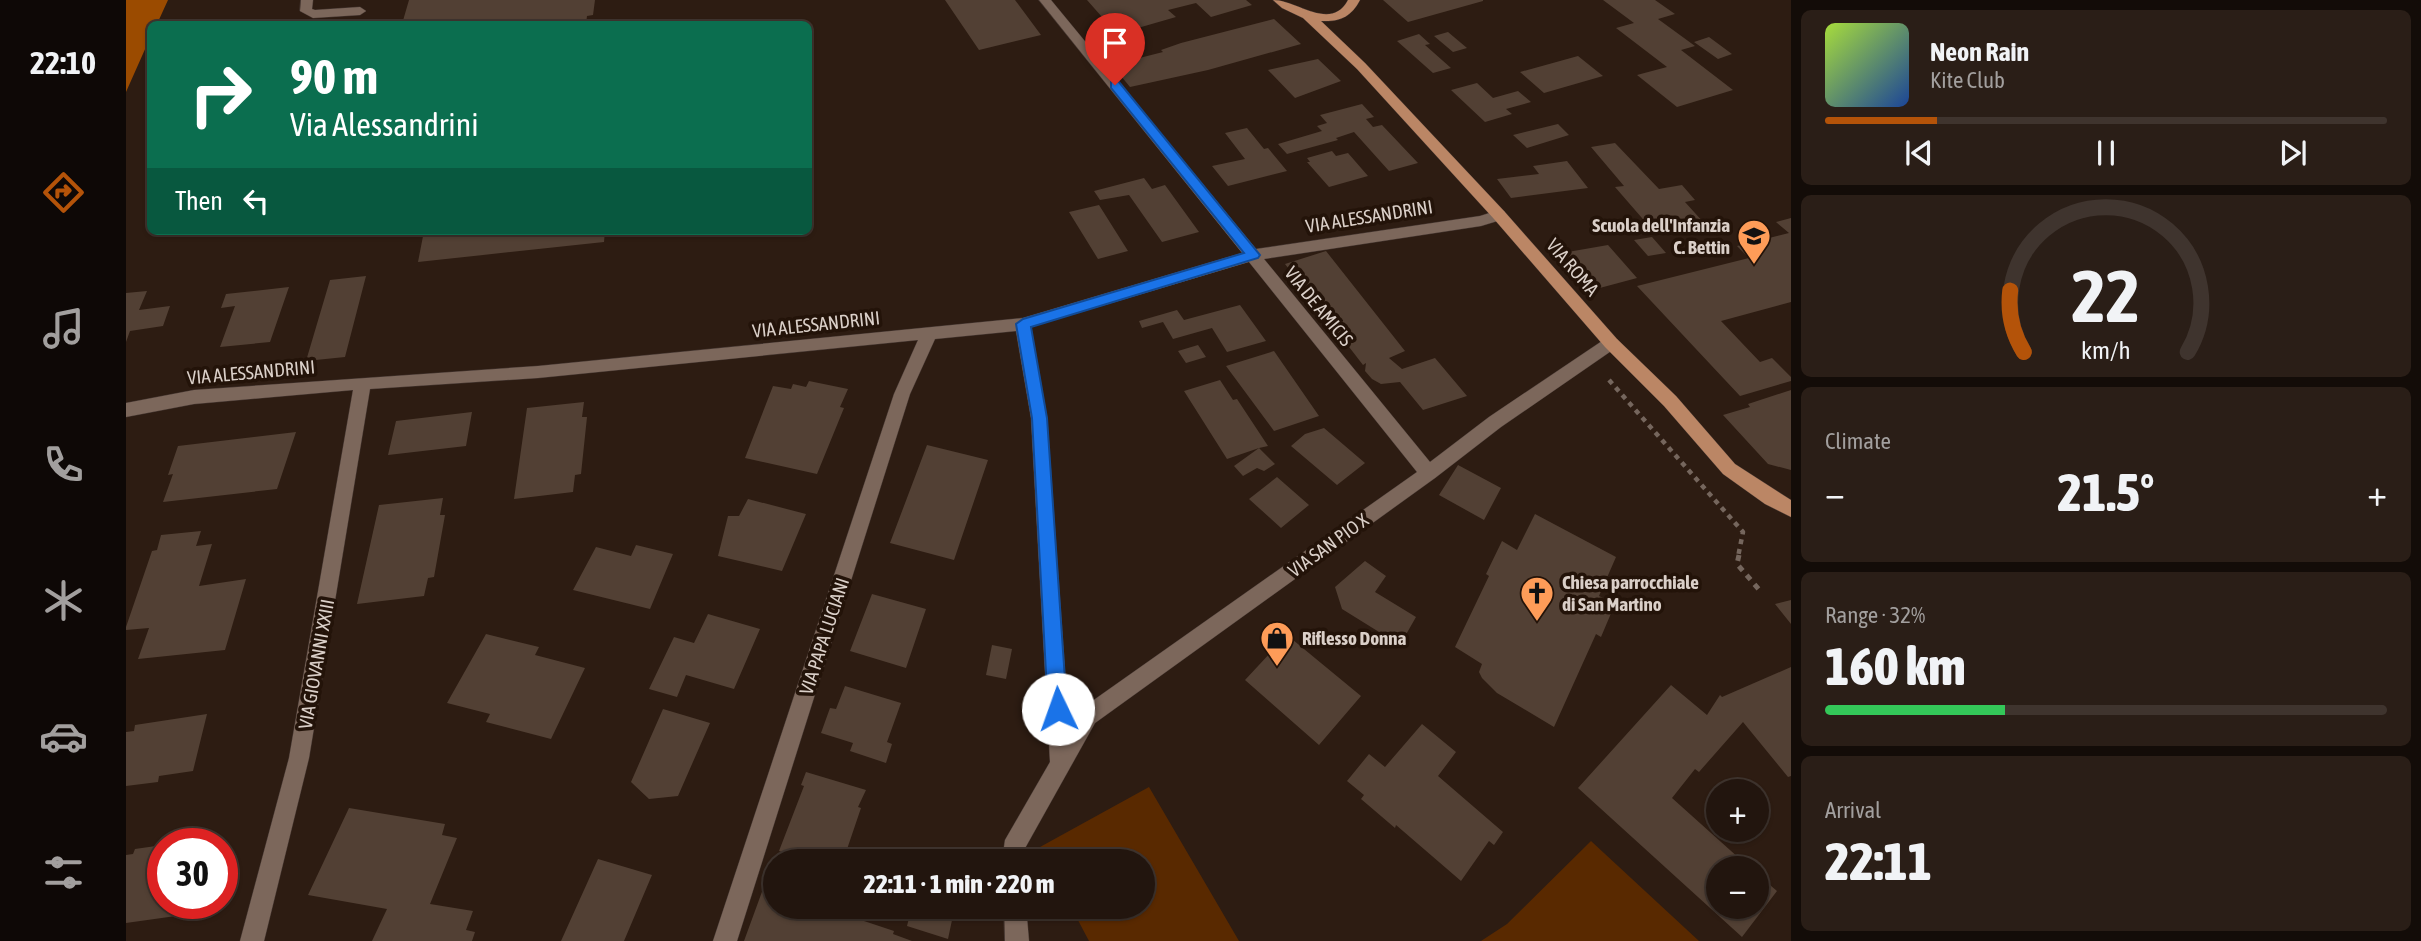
<!DOCTYPE html>
<html lang="en">
<head>
<meta charset="utf-8">
<style>
  body { margin:0; font-family:"Asap Condensed",sans-serif; background:#2a1e17; color:#f1f3f6; height:100vh; display:flex; flex-direction:column; font-size:26px; white-space:nowrap }
  * { box-sizing:border-box; margin:0 }
  p { font-size:23px; color:#a29f9e }
  .icon { flex:none; width:38px; height:38px; fill:none; stroke:currentColor; stroke-width:2; stroke-linecap:round; stroke-linejoin:round }
  .map { position:relative; flex:1; overflow:hidden }
  .panel { display:flex; flex-direction:column; gap:10px; padding:10px; background:#130c08; width:630px }
  .panel>* { flex:none }
  .top-card { position:absolute; left:21px; top:21px; width:665px; height:214px; border-radius:10px; box-shadow:0 2px 5px #0004,0 0 0 2px #3f342e; background:#0b6e4f; color:#fff; overflow:hidden }
  .tools { position:absolute; left:1580px; top:779px; display:grid; gap:14px }
  .tools a { display:grid; place-items:center; width:63px; height:63px; border-radius:50%; background:#22150e; box-shadow:0 2px 5px #0004,0 0 0 2px #3f342e; font-size:35px }
  .speed { position:absolute; left:21px; top:828px; display:flex; gap:14px; font-size:35px; font-weight:700; text-align:center }
  .speed>* { display:grid; place-content:center; width:91px; height:91px; border-radius:50%; background:#22150e; box-shadow:0 2px 5px #0004,0 0 0 2px #3f342e; line-height:1 }
  .speed .limit { border:10px solid #d22; background:#fff; color:#111 }
  .pin { position:absolute; display:grid; place-items:center; width:60px; height:60px; color:#fff; margin:-72px -30px; border-radius:50% 50% 50% 0; rotate:-45deg; box-shadow:0 0 7px #0007 }
  .pin .icon { rotate:45deg }
  .me { position:absolute; width:77px; margin:-38px; rotate:357deg; stroke-linejoin:round; filter:drop-shadow(0 0 5px #0008) }
  .turn { display:flex; align-items:center; gap:24px; height:147px; padding:0 28px; font-size:32px }
  .turn .icon { width:91px; height:91px; stroke-width:2.5 }
  .turn b { display:block; font-size:49px; line-height:60px }
  .then { display:flex; align-items:center; height:66px; padding:0 28px; background:#0003; gap:14px; font-size:26px }
  .big { font-size:52px; font-weight:800; line-height:1.1 }
  .panel .widget { flex:1; display:flex; flex-direction:column; justify-content:center; gap:10px; min-width:0; padding:0 24px; border-radius:10px; background:#2a1e17 }
  .panel .dial { align-items:center; gap:0 }
  .dial svg { height:182px; overflow:visible; fill:none; stroke:#3f342e; stroke-width:7; stroke-linecap:round; text-anchor:middle }
  .dial text { fill:#f1f3f6; stroke:none }
  .song { display:flex; align-items:center; gap:21px }
  .cover { width:84px; height:84px; border-radius:10px; background:linear-gradient(135deg,hsl(80 70% 55%),hsl(220 70% 35%)) }
  .played { height:7px; border-radius:4px; background:linear-gradient(90deg,#b45309 20%,#3f342e 20%) }
  .keys { display:flex; justify-content:space-around; direction:ltr }
  .heat { display:flex; justify-content:space-between; align-items:center; font-size:38px; direction:ltr }
  .charge { height:10px; border-radius:5px; background:linear-gradient(90deg,#34c759 32%,#3f342e 0) }
  .trip { position:absolute; left:637px; top:849px; width:392px; height:70px; border-radius:35px; background:#22150e; box-shadow:0 2px 5px #0004,0 0 0 2px #3f342e; font-weight:800; line-height:70px; text-align:center }
  main { display:flex; flex:1; min-height:0 }
  .tabs { display:flex; flex-direction:column; width:126px; justify-content:space-around; align-items:center; background:#0e0806; color:#a29f9e }
  .tabs .icon { width:49px; height:49px }
  .tabs .current { color:#b45309 }
  .tabs b { font-size:32px; color:#f1f3f6 }
  .map>svg:first-child { display:block }
  .green { fill:#592900 }
  .water { fill:#9b4b00 }
  .building { fill:#524034 }
  .lines { fill:none; stroke-linecap:round; stroke-linejoin:round }
  .minor-casing { stroke:#443631; stroke-width:1 }
  .major-casing { stroke:#443631; stroke-width:1 }
  .path-far1 { stroke:#75665d; stroke-width:4.5; stroke-dasharray:5 5; stroke-linecap:butt }
  .path { stroke:#75665d; stroke-width:5; stroke-dasharray:6 6; stroke-linecap:butt }
  .minor { fill:#7c675b; fill-rule:evenodd }
  .major { fill:#bb8665; fill-rule:evenodd }
  .route { fill:#1a73e8; stroke:#114b97; stroke-width:2 }
  .labels { text-anchor:middle; dominant-baseline:central; stroke-width:7; stroke-linejoin:round; paint-order:stroke }
  .street-label { font-size:19px; fill:#dacfc8; stroke:#231309 }
  .poi-label { font-size:19px; font-weight:bold; fill:#dacfc8; stroke:#231309; text-anchor:start }
</style>
</head>
<body>
<main>
<nav class="tabs">
<b>22:10</b>
<svg class="icon current" aria-label="directions" viewBox="0 0 24 24"><path d="M12 3l9 9-9 9-9-9zM9 14v-3h6M13 9l2 2-2 2"/></svg>
<svg class="icon" aria-label="music" viewBox="0 0 24 24"><path d="M9 18V5l10-2v13"/><circle cx="6" cy="18" r="3"/><circle cx="16" cy="16" r="3"/></svg>
<svg class="icon" aria-label="phone" viewBox="0 0 24 24"><path d="M5 4h4l2 5-3 2q2 4 5 5l2-3 5 2v4C11 20 4 13 5 4z"/></svg>
<svg class="icon" aria-label="climate" viewBox="0 0 24 24"><path d="M12 3v18M4 7l16 10M4 17L20 7"/></svg>
<svg class="icon" aria-label="car" viewBox="0 0 24 24"><path d="M5 17H2v-5l4-1 3-4h7l3 4 3 1v5h-3M9 17h6M6 11h13"/><circle cx="7" cy="17" r="2"/><circle cx="17" cy="17" r="2"/></svg>
<svg class="icon" aria-label="filters" viewBox="0 0 24 24"><path d="M4 7h16M4 17h16"/><circle cx="9" cy="7" r="2"/><circle cx="15" cy="17" r="2"/></svg>
</nav>
<div class="map">
<svg width="1665" height="941" viewBox="0 0 1665 941">
  <rect width="100%" height="100%" fill="#2d1c12"/>
  <path class="green" d="M1023,787L1113,941H963L945,907L1017,906V861H921L914,847Z
    M1465,841L1573,941H1355L1381,924Z"/>
  <path class="water" d="M0,0H42L31,24H24V38L0,92Z"/>
  <path class="building" d="M283,0H469L467,15L461,16L460,24H276Z
    M819,0H889L915,35L853,50Z
    M961,0H1120L1126,5L1085,17L1070,3L1042,10L1050,17L991,34Z
    M1257,0H1357V1L1282,22Z
    M1477,0H1529L1549,14L1532,19L1569,46L1555,50L1607,90L1551,107L1511,75L1541,67L1490,28L1508,23Z
    M1148,19L1175,44L1082,70L1004,87L986,65L1037,52L1035,50L1055,43Z
    M1322,32L1341,48L1327,52L1308,36Z
    M1293,34L1304,44L1299,45L1325,68L1307,73L1271,41Z
    M1583,37L1606,54L1592,59L1568,42Z
    M1452,56L1477,76L1418,93L1394,72Z
    M1192,59L1215,81L1169,98L1142,70Z
    M1351,83L1367,98L1392,91L1405,102L1380,109L1386,114L1359,122L1325,90Z
    M1236,104L1248,117L1240,119L1247,127L1256,125L1292,163L1263,171L1228,132L1210,138L1212,140L1161,154L1152,144L1196,131L1191,126L1201,123L1194,115Z
    M1432,124L1443,135L1401,148L1387,135Z
    M1121,128L1138,149L1142,148L1161,171L1102,186L1086,166L1119,159L1099,133Z
    M1489,143L1533,189L1556,185L1569,200L1559,202L1578,223L1529,233L1489,187L1498,186L1465,147Z
    M1206,151L1210,156L1222,153L1242,176L1203,187L1181,162H1184L1181,158Z
    M1441,161L1462,188L1385,198L1371,179L1413,174L1407,166Z
    M1018,178L1026,189L1039,185L1073,232L1036,242L1003,195L974,200L968,191Z
    M973,205L1002,251L972,259L943,212Z
    M1665,218V302L1595,321L1634,362L1646,358L1665,377V381L1614,396L1511,286L1623,258L1611,246L1663,233L1650,222Z
    M298,231H479L478,242L292,262Z
    M1526,237L1540,253L1522,256L1508,240Z
    M1482,245L1511,278L1470,289L1436,253Z
    M1200,251L1279,351L1263,358L1276,369L1309,358L1341,396L1297,410L1274,382L1255,384L1246,379L1239,371L1240,363L1237,365L1159,264Z
    M240,276L219,357L180,361L204,280Z
    M163,287L144,342L94,347L109,306L95,308L100,294Z
    M21,291L13,310L44,306L37,326L4,331L0,342V293Z
    M1114,305L1140,341L1101,352L1086,328L1047,339L1037,322L1016,328L1013,321L1051,310L1058,320Z
    M1072,345L1080,357L1060,363L1052,351Z
    M1148,351L1193,416L1148,431L1100,366Z
    M1094,380L1107,400L1111,399L1142,446L1133,448L1149,464L1138,471L1131,468L1117,476L1108,466L1133,448L1101,459L1058,391Z
    M683,381L722,389L714,407L718,408L691,474L619,458L647,386L665,389L667,384L680,387Z
    M1665,390V470L1642,464L1597,415L1624,407L1622,404Z
    M458,402L456,417H461L455,474L449,475L447,492L388,499L401,408Z
    M346,412L340,446L262,455L270,421Z
    M1198,428L1239,463L1211,485L1165,446L1179,434Z
    M170,432L151,489L37,502L47,474L42,475L52,446Z
    M801,445L862,460L828,560L764,543Z
    M1332,465L1375,488L1358,520L1313,495Z
    M1151,477L1183,505L1155,528L1123,499Z
    M317,498L314,515H319L308,577L302,578L298,596L231,604L253,505Z
    M622,499L680,514L656,571L592,556L602,516H613Z
    M1409,514L1490,557L1473,596L1489,604L1475,637L1470,634L1428,727L1371,693L1356,678L1353,672L1356,664L1329,647L1363,576L1360,574L1376,541L1391,550Z
    M75,531L70,546L86,544L73,586L120,579L99,650L12,659L23,628L0,630V627L26,551L31,550L35,535Z
    M510,545L547,554L524,609L447,590L470,547L505,556Z
    M1239,561L1260,576L1249,592L1290,617L1274,645L1216,609L1209,587Z
    M746,594L800,609L780,668L724,651Z
    M1665,600V624L1649,604Z
    M582,614L634,629L608,689L560,675L551,697L523,689L548,637L568,643Z
    M360,634L413,647L409,655L459,668L425,739L360,722L364,714L321,703Z
    M1161,635L1235,696L1193,745L1119,680Z
    M866,645L886,649L880,679L860,675Z
    M1665,667V776L1662,777L1617,722L1573,772L1569,769L1546,798L1624,868H1592V906H1631V874L1651,891L1616,937L1452,788L1545,685L1581,715L1594,695L1596,697Z
    M719,686L775,703L761,742L766,744L760,763L724,751L727,743L695,733L704,708L710,709Z
    M537,709L584,723L552,796L523,799L505,782Z
    M81,714L67,771L33,776L32,782L0,786V732L8,731L9,725Z
    M1296,724L1330,752L1312,776L1377,832L1368,845L1363,841L1335,881L1270,825L1269,828L1235,799L1238,795L1221,781L1243,754L1259,767Z
    M680,772L740,790L732,807L735,808L717,861H684L653,851L678,786L675,785Z
    M223,808L319,824L316,835L331,838L304,904L347,911L340,930L349,932L346,941H246L261,909L182,895Z
    M37,845V903H60L57,915L0,923V855L7,854L9,849Z
    M472,859L526,875L498,941H435Z
    M637,889L649,893V906H693L768,931L767,934L786,941H618Z
    M786,906H829L822,939L781,926Z"/>
  <g class="lines">
    <defs>
      <path id="minor" d="M175,0H187L186,9L189,10L234,7L240,11L234,15L187,18L174,11Z
        M913,0H925L1130,249L1354,216L1373,210L1378,211L1380,215L1378,219L1355,226L1138,259L1304,462L1363,417L1479,339H1491L1493,343L1491,347L1375,427L1309,478L969,723L898,850V861H876L879,840L924,762L905,418L890,331L809,339L784,394L611,941H587L768,394L792,340L412,378L244,389L183,758L138,941H114L163,758L227,390L68,404L0,417V403L68,390L412,366L897,318L1116,253ZM1123,262L1291,472L955,709L943,729L921,418L905,327Z
        M878,906H900L903,941H879Z"/>
      <path id="major" d="M1147,0C1171,0 1205,32 1222,0H1234C1225,17 1214,22 1195,21L1239,63L1378,211L1491,339L1550,396L1609,464L1665,500V517L1639,504L1597,474L1538,406L1479,347L1368,219L1231,69L1177,18L1156,8Z"/>
    </defs>
    <use href="#minor" class="minor-casing"/>
    <use href="#major" class="major-casing"/>
    <path class="path-far1" d="M1483,380L1617,532L1612,557"/>
    <path class="path" d="M1613,555L1611,564L1636,593"/>
    <use href="#minor" class="minor"/>
    <use href="#major" class="major"/>
  </g>
  <path class="route" d="M989,81L993,82L1134,255L1132,258L905,327L921,418L941,709L938,716L932,718L925,716L922,709L906,418L890,324L897,319L1118,253L985,88V82Z"/>
  <defs>
    <symbol id="school-pin" viewBox="-11 -11 22 30"><path d="M0 17L-7.5 6A9.5 9.5 0 1 1 7.5 6Z" fill="#fe9c58" stroke="#231309"/><path d="M0-5L7-2L0 1L-7-2ZM-4 1L0 2.5L4 1V4Q0 6-4 4Z" fill="#111"/></symbol>
    <symbol id="church-pin" viewBox="-11 -11 22 30"><path d="M0 17L-7.5 6A9.5 9.5 0 1 1 7.5 6Z" fill="#fe9c58" stroke="#231309"/><path d="M-1.2-6h2.4v3.5h3.3v2.4h-3.3V6h-2.4V-.1h-3.3v-2.4h3.3Z" fill="#111"/></symbol>
    <symbol id="shop-pin" viewBox="-11 -11 22 30"><path d="M0 17L-7.5 6A9.5 9.5 0 1 1 7.5 6Z" fill="#fe9c58" stroke="#231309"/><path d="M-5-2.5h2.3a2.7 3.5 0 0 1 5.4 0H5L5.5 6h-11ZM-1.5-2.5h3a1.5 2.3 0 0 0-3 0Z" fill="#111"/></symbol>
  </defs>
  <g fill-rule="evenodd">
    <use href="#school-pin" x="1609" y="217" width="38" height="52"/>
    <use href="#church-pin" x="1392" y="574" width="38" height="52"/>
    <use href="#shop-pin" x="1132" y="619" width="38" height="52"/>
  </g>
  <g class="labels">
    <g class="street-label">
      <text transform="translate(1243 216) rotate(-9)">VIA ALESSANDRINI</text>
      <text transform="translate(1447 267) rotate(49)">VIA ROMA</text>
      <text transform="translate(1193 306) rotate(51)">VIA DE AMICIS</text>
      <text transform="translate(690 324) rotate(-6)">VIA ALESSANDRINI</text>
      <text transform="translate(125 372) rotate(-5)">VIA ALESSANDRINI</text>
      <text transform="translate(1202 545) rotate(-36)">VIA SAN PIO X</text>
      <text transform="translate(698 636) rotate(-72)">VIA PAPA LUCIANI</text>
      <text transform="translate(190 664) rotate(-80)">VIA GIOVANNI XXIII</text>
    </g>
    <g class="poi-label">
      <text x="1604" y="225" text-anchor="end">Scuola dell'Infanzia<tspan x="1604" dy="22">C. Bettin</tspan></text>
      <text x="1436" y="582">Chiesa parrocchiale<tspan x="1436" dy="22">di San Martino</tspan></text>
      <text x="1176" y="638">Riflesso Donna</text>
    </g>
  </g>
</svg>
<div class="tools">
<a>+</a>
<a>−</a>
</div>
<div class="speed"><div class="limit">30</div></div>
<div class="pin" style="left:989px;top:85px;background:#d93025"><svg class="icon" aria-label="arrive" viewBox="0 0 24 24"><path d="M6 21V4h12l-3 4 3 4H6"/></svg></div>
<svg class="me" style="left:932px;top:709px" viewBox="-20 -20 40 40"><circle r="19" fill="#fff"/><path d="M0-13L10 11 0 6-10 11z" fill="#1a73e8"/></svg>
<div class="trip">22:11 · 1 min · 220 m</div>
<div class="top-card">
<div class="turn"><svg class="icon" aria-label="right" viewBox="0 0 24 24"><path d="M7 20v-9h11M14 6l5 5-5 5"/></svg><div><b>90 m</b>Via Alessandrini</div></div>
<div class="then">Then<svg class="icon" aria-label="left" viewBox="0 0 24 24"><path d="M17 20v-9H6M10 6l-5 5 5 5"/></svg></div>
</div>
</div>
<section class="panel">
<div class="widget">
<div class="song"><i class="cover"></i><div><b>Neon Rain</b><p>Kite Club</p></div></div>
<div class="played"></div>
<div class="keys"><svg class="icon" aria-label="previous" viewBox="0 0 24 24"><path d="M18 5L8 12l10 7zM5 5v14"/></svg><svg class="icon" aria-label="pause" viewBox="0 0 24 24"><path d="M8 5v14M16 5v14"/></svg><svg class="icon" aria-label="next" viewBox="0 0 24 24"><path d="M6 5l10 7-10 7zM19 5v14"/></svg></div>
</div>
<div class="widget dial"><svg viewBox="0 0 100 80">
<path d="M14 69A42 42 0 1 1 86 69"/>
<path d="M14 69A42 42 0 0 1 8 42" stroke="#b45309"/>
<text x="50" y="56" font-size="32" font-weight="700">22</text>
<text x="50" y="72" font-size="11">km/h</text>
</svg></div>
<div class="widget"><p>Climate</p>
<div class="heat"><a>−</a><b class="big">21.5°</b><a>+</a></div>
</div>
<div class="widget"><p>Range · 32%</p><b class="big">160 km</b><div class="charge"></div></div>
<div class="widget"><p>Arrival</p><b class="big">22:11</b></div>
</section>
</main>
</body>
</html>
